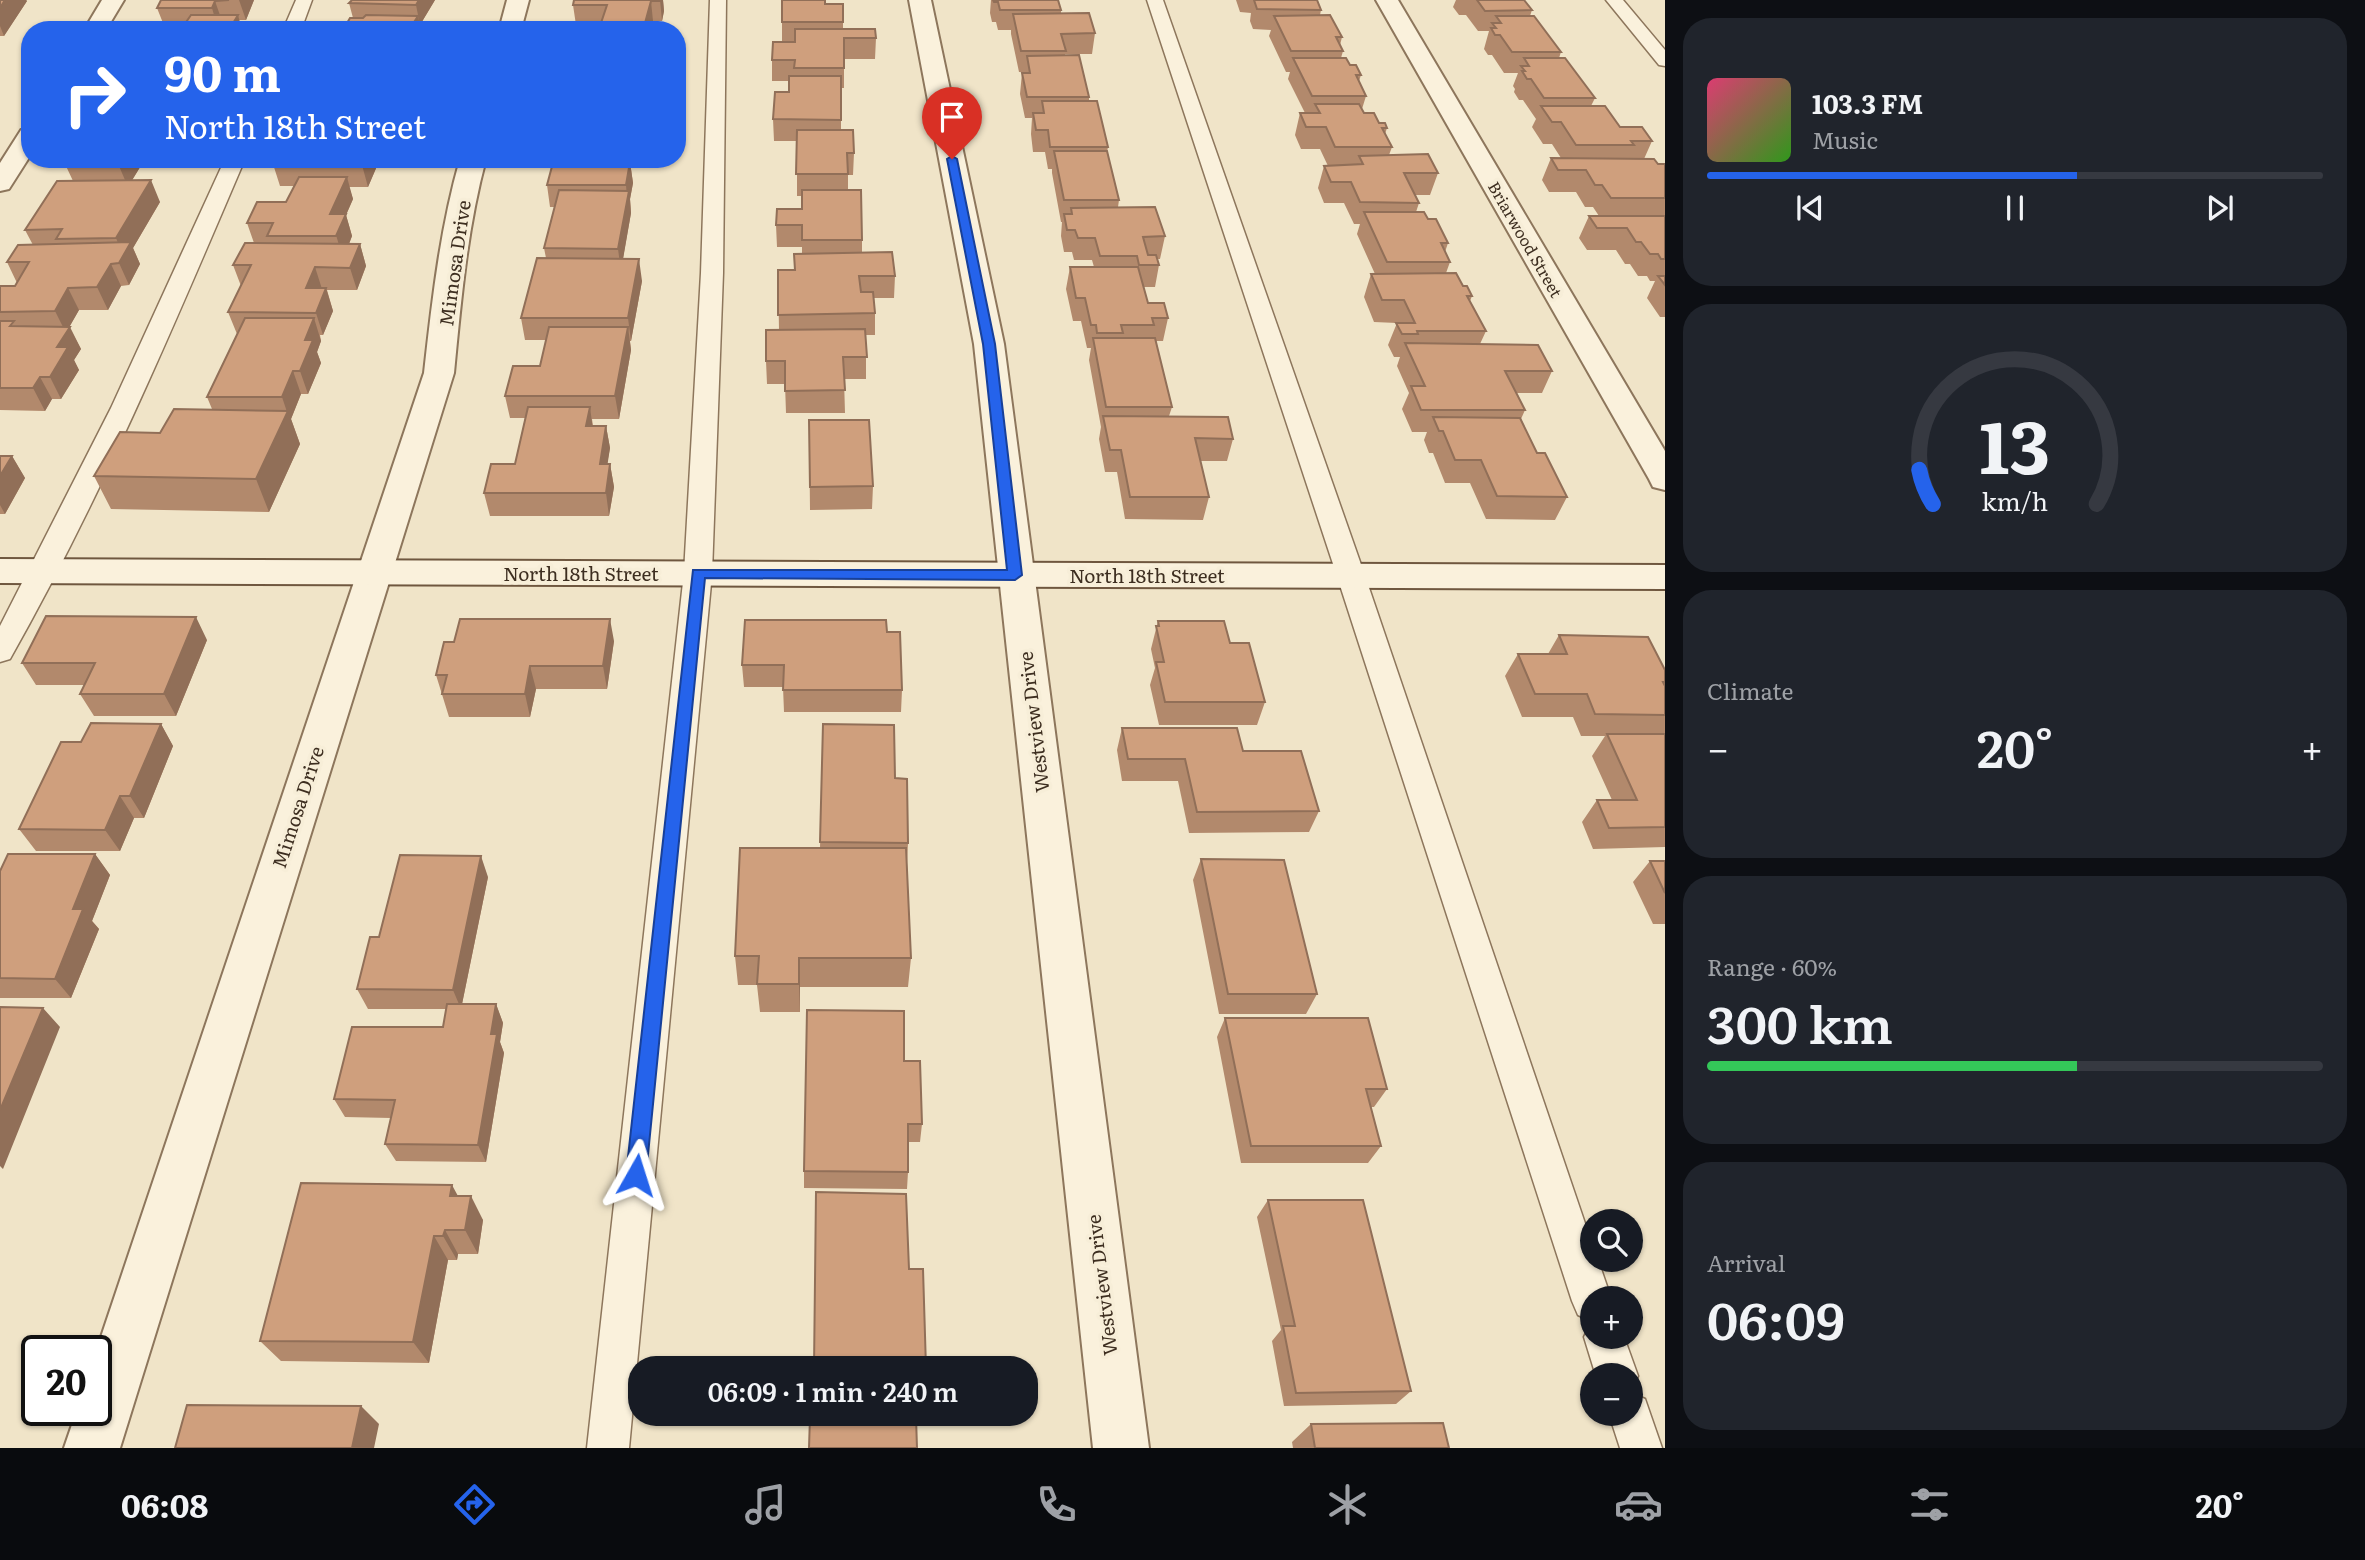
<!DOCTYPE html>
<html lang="en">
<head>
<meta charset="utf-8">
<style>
  body { margin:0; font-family:Literata,serif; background:#20242c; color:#f1f3f6; height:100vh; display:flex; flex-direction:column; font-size:26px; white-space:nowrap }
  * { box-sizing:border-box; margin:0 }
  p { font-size:23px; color:#9ea1a6 }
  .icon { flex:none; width:38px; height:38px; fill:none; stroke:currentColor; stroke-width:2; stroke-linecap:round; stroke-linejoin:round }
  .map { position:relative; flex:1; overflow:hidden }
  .panel { display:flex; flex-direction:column; gap:18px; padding:18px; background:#0d0f14; width:700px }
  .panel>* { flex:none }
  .banner { position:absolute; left:21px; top:21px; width:665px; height:147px; border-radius:28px; box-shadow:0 2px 5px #0004; background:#2563eb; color:#fff; overflow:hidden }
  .buttons { position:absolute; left:1580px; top:1209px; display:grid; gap:14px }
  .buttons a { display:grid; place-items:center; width:63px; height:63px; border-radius:50%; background:#171b24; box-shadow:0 2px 5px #0004; font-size:35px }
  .speed { position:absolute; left:21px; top:1335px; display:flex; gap:14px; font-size:35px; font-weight:700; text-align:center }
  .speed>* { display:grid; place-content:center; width:91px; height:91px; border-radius:50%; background:#171b24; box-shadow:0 2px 5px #0004; line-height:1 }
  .speed .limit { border:4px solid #111; border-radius:10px; background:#fff; color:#111 }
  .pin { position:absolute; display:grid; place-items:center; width:60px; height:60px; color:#fff; margin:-72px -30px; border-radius:50% 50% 50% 0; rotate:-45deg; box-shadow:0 0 7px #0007 }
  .pin .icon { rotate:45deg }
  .me { position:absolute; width:77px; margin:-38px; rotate:6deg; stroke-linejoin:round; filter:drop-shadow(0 0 5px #0008) }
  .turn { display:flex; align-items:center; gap:24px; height:147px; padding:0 28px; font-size:32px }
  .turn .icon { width:91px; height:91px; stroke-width:2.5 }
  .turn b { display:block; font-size:49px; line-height:60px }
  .big { font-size:52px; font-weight:600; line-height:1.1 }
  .panel .widget { flex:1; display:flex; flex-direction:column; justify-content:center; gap:10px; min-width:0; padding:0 24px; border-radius:28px; background:#20242c }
  .panel .dial { align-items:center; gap:0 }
  .dial svg { height:182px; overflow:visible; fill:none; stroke:#363941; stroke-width:7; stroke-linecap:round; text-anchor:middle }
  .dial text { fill:#f1f3f6; stroke:none }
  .song { display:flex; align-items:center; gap:21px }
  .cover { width:84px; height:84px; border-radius:10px; background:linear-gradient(135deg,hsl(340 70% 55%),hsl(110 70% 35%)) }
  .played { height:7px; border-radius:4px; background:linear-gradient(90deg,#2563eb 60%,#363941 60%) }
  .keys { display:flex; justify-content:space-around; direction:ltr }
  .heat { display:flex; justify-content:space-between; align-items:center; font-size:38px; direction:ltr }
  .charge { height:10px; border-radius:5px; background:linear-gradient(90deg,#34c759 60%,#363941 0) }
  .trip { position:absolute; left:628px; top:1356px; width:410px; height:70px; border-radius:28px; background:#171b24; box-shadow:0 2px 5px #0004; font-weight:600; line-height:70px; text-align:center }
  .tabs { display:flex; height:112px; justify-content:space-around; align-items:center; background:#090b0e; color:#9ea1a6 }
  .tabs .icon { width:49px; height:49px }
  .tabs .current { color:#2563eb }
  .tabs b { font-size:32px; color:#f1f3f6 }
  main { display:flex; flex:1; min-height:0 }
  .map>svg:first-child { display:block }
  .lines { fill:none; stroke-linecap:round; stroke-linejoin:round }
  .lane-casing { stroke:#8d765c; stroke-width:3 }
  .street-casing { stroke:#8d765c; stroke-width:4 }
  .secondary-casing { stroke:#6f573f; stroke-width:4 }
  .lane { fill:#faf1dc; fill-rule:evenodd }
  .street { fill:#faf1dc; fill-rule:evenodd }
  .secondary { fill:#faf1dc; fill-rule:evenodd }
  .wall { fill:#b2896c }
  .shaded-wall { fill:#916f58 }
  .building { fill:#cf9f7d; stroke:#916f58; stroke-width:2 }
  .route { fill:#2563eb; stroke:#184099; stroke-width:2 }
  .labels { text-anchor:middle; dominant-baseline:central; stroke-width:7; stroke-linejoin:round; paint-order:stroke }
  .far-street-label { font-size:16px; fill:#3d2e20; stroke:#f7eed8 }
  .street-label { font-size:19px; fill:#3d2e20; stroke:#f7eed8 }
</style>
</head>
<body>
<main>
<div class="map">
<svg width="1665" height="1448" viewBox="0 0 1665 1448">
  <rect width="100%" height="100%" fill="#f0e4c8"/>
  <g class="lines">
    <defs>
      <path id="lane" d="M296,0H312L301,30H283Z
        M710,0H726L723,273L712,573L629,1448H587L684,573L701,273Z
        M1147,0H1163L1365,576L1592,1244V1260H1598L1611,1298H1592V1321L1578,1315L1572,1301L1337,576Z
        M1606,0H1623L1665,50V66L1659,65Z
        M225,159H245C173,328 100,500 10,659L0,662V626L111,408Z
        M1592,1321V1337H1624L1638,1376L1632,1391L1631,1376H1596L1584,1337Z
        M1631,1393L1645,1399L1662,1448H1620L1609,1414H1631Z"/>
      <path id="street" d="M102,0H124L106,30H84Z
        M507,0H529L521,30H499Z
        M909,0H931L1004,344L1149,1448H1093L974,344Z
        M1376,0H1398L1665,451V490L1653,487L1649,479Z
        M30,128V156L9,189L0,191V163L21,130Z
        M460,159H486C467,229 461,301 454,373L120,1448H64L77,1410H96V1352L424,373C432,301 440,229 460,159Z"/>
      <path id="secondary" d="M0,559L1665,565V589L0,583Z"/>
    </defs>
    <use href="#lane" class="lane-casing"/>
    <use href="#street" class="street-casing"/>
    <use href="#secondary" class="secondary-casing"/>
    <use href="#lane" class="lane"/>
    <use href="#street" class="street"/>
    <use href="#secondary" class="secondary"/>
  </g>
  <path class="wall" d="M0,0H26L27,1L4,36H0Z
    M161,0H254L246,20H239L242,30L165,28L157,8Z
    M435,0L420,25L421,30L353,18L349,3Z
    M663,0L664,11L662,21H653L650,30H602V25H576L573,5Z
    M782,0L825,4H843V29L876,38L875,59H844V88H841V130L854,153L853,175H848V190L862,240V252L895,276L894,298H874L875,313V335H866V379H844L845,413H786L785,384H767L766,361L779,330L778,270H795L802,254V247H777L776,225L802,209V196H797V141H774L773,119L789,92V81H772V60L782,42Z
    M991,0H1058L1061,10V14L1095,33L1092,54H1065V55L1089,97V101L1108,147L1107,152L1119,200L1118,207L1165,236L1160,259H1157L1159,265L1155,287H1144L1148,303L1168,318L1163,341H1156L1172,407L1169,416L1233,439L1227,461H1200L1209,497L1203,520L1125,519L1117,472H1105L1099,439L1101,427L1089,360L1091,348H1087L1081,321H1073L1066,289L1070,267H1094L1092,260H1074L1072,252H1064L1061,236L1062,222H1061L1052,173V169H1048L1045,152H1033L1031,134L1032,118H1025L1020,94L1022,73H1025V72H1019L1011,34V30H998L996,22H992L990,13Z
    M1236,0H1317L1321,10L1320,15L1342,37L1340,45L1343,51L1341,58L1361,75L1359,81L1366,96L1362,109L1364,113L1387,128L1385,134L1392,147L1389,155L1438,173L1430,195H1415L1419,203L1416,212L1428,219L1448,243L1445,252L1450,262L1446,273L1463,286L1472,296L1470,301L1486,331L1480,344L1552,371L1542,393H1517L1525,410L1521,419L1537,453L1567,497L1555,520L1486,519L1470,483H1445L1433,453H1429L1424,440L1427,432H1412L1402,409L1409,393L1397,366L1400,357H1394L1388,345L1397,323L1374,322L1364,297L1371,274H1375L1357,234L1360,224H1354L1344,203H1324L1318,188L1324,166H1328L1320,149H1301L1295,135L1300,113H1305L1288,79L1290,72H1286L1269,36L1271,30L1253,29L1250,21L1251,13L1240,12Z
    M1456,0H1524L1532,10L1530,16L1561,52L1559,58L1595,98L1591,106L1620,127L1652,141L1644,159L1658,164H1665V317H1660L1647,298L1655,281H1650L1647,276H1638L1630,264H1625L1616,250H1587L1579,238L1589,216H1599L1593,207H1585L1576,192H1549L1542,180L1551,158H1561L1552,144H1543L1532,127L1536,119L1523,100H1519L1514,92L1515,89L1513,86L1518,73H1504L1492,55H1488L1484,49L1489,31H1478L1466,15H1459L1453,7Z
    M145,159L132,180L160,202L133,248L140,264L129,285L121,286L108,310H79L69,327L81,349L74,360L79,370L61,399H52L45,411L0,410V286H15L17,283L7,262L33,245L25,230L73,181L66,166Z
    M380,159L368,187H349L353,199L346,215L352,236L349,244H360L366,266L357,290H327L333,311L323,335H320L321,341L317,352L321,363L308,394H301L291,419L300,444L269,512L111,509L94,476L160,433L212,409L207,397L237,334L228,312L241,286L233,265L254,243L247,223L286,202L294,186H280L273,164Z
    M618,161L630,162L633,183L630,199L631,213L623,258L642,281L631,341H630L631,350L619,419H592L593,426H606L610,448L607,464H610L614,487L609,516H490L484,493L515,464L525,418H510L505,396L540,366L546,340H525L521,318L546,258L544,248L555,207H550L547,185Z
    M809,420L873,486L872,509L810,510Z
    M0,456H12L25,478L5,514H0Z
    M1158,621L1230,643L1265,702L1257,725H1159L1150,685L1155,668L1151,649Z
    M887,632L902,690L901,712H784L783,687H744L742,665Z
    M1559,635L1665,670V847L1593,849L1582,822L1597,800H1612L1592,756L1605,736H1581L1573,717H1522L1505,676L1518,654H1548Z
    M207,640L176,716H94L80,694L84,685H36L22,663Z
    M614,641L607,689H536L530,717H449L436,675L454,642Z
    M161,724L173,746L144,818H134L120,851H36L19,829L81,742Z
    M823,724L895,778L908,843L907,863L911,958L908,987H800V1012H760L757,985H738L735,956L820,848Z
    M1122,728L1243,751L1319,811L1309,832L1189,833L1178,781H1122L1117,750Z
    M95,854L110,875L92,921L99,929L71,998H0V871Z
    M1201,859L1317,994L1306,1014H1219L1193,880Z
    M1650,861H1665V924H1653L1633,882Z
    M488,877L462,1004H496L503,1023L500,1042L504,1053L486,1162L396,1161L385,1144L391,1118L345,1117L334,1099L443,1027L446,1009H368L357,989L379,937Z
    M1225,1018L1387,1089L1374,1107H1371L1381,1146L1368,1163H1241L1217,1037Z
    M904,1061L922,1124L920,1142H908V1172L907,1189L804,1188V1171Z
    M458,1196L483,1220L478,1254H458L457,1260H448L429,1363L281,1361L260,1341Z
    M1268,1200L1411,1391L1396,1404L1284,1406L1272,1341L1281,1330L1257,1217Z
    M1311,1424L1449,1448H1293L1292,1442Z"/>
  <path class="shaded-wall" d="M5,0H26L27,1L4,36L0,26V8Z
    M239,0H254L246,20Z
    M419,0H435L420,25L416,5Z
    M660,0H663L664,11L662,21Z
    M215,1L222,21L218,29L212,8Z
    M651,1L653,21L650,30H646L645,23Z
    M238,15L242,30H229Z
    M418,16L421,30H409Z
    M123,159H145L128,187L119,166Z
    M364,159H380L368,187L362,165Z
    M630,162L633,183L630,199L631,213L621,271L618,249L627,198L626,185Z
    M347,177L353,199L346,215L352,236L343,259L330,214Z
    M151,180L160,202L133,248L140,264L129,285L119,263L123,255L116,238Z
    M360,244L366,266L357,290L350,268Z
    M639,259L642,281L631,341L628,318Z
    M111,264L121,286L108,310L97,287Z
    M315,267L322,289L306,288Z
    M68,288L79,310L66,333L55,311Z
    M326,288L333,311L323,335L316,313Z
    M314,318L321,341L317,352L321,363L308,394L300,371L305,340Z
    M70,327L81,349L74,360L79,370L61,399L50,377L57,347Z
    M628,327L631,350L619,419L615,396Z
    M293,371L301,394L291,419L300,444L269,512L256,479L287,412L282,397Z
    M40,377L52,399L45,411L33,388Z
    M590,407L593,430L586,426Z
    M606,426L610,448L604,487L600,464Z
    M12,456L25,478L5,514L0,505V476Z
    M610,464L614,487L609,516L606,493Z
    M196,617L207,640L176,716L164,694Z
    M610,619L614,641L607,689L603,666Z
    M530,666L536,689L530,717L525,694Z
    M161,724L173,746L144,818L130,796Z
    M120,796L134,818L120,851L105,830Z
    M95,854L110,875L92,921L99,929L71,998L55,979L73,909Z
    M481,856L488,877L461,1009L453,990Z
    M799,958L800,987V1012L799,984Z
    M496,1004L503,1023L500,1042L504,1053L486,1162L478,1145L491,1034Z
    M43,1008L60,1027L3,1169L0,1166V1110Z
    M452,1185L465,1209L450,1196Z
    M471,1196L483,1220L478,1254L465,1230Z
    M445,1230L458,1254L457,1260L443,1236Z
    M434,1236L448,1260L429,1363L413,1342Z
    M361,1406L379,1424L374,1448H352Z"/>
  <path class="building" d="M0,0H5L0,8Z
    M161,0H229L215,1L212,8H157Z
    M352,0H419L416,5L349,3Z
    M574,0H660V1H651L645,23H601L607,5H573Z
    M782,0H825V4H843V22H782Z
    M993,0H1058L1061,10H1000L998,2H994Z
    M1254,0H1317L1321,10L1257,9Z
    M1477,0H1524L1532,10L1485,11Z
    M1089,13L1095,33L1061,34L1066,51H1021L1013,14Z
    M191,15H238L229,30H151L152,29L182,28Z
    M366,15L418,16L409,30H343L350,18H363Z
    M1330,15L1342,37H1336L1343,51H1291L1274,16Z
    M1496,16H1534L1561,52H1512L1500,35H1495L1491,28H1496L1492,23H1501Z
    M795,29H875L876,38H844V68H794L795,60H772L773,42H795Z
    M1079,55L1089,97H1027L1022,73H1030L1027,56Z
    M1293,58H1346L1350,65H1356L1361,75H1356L1366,96H1312Z
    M1524,58H1565L1595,98H1544L1531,79H1527L1522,71H1525L1521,66H1529Z
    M789,76H841V120L773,119L775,92H789Z
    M1042,101H1097L1108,147H1050L1048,130H1036L1033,113H1044Z
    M1315,104H1359L1364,113H1374L1379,123H1385L1387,128H1382L1392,147H1335L1326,127H1306L1300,113H1320Z
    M1541,106H1605L1620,127H1642L1652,141H1631L1634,145H1576L1561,122H1552Z
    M797,130H853L854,153H847L848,174H796Z
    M1054,151H1107L1119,200H1064Z
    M1428,154L1438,173H1404L1419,203L1360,202L1351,182H1331L1324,166L1363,164L1359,156Z
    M1551,158L1654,159L1658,164H1665V198H1611L1602,185H1595L1586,170H1558Z
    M71,159H123L119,166H66Z
    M276,159H364L362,165L273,164Z
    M554,159H611V161L630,162L626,185H547Z
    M299,177H347L330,214H346L336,236H267L273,223H247L257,202H286Z
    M151,180L116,238L56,239L62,229L25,230L57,181Z
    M559,190L629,191L618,249L544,248Z
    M802,190H861L862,240H802V225H776L777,209H802Z
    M1155,207L1165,236L1143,237L1148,255H1156L1159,265H1139L1137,256H1100L1095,238H1078L1075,230H1067L1064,214H1072L1071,208Z
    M1364,212H1424L1428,219H1436L1448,243H1441L1450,262H1387Z
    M1589,216H1665V259H1661L1658,254H1650L1641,242H1636L1627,228H1597Z
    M131,242L119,263L111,264L97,287L68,288L55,311L0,312V286H15L29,262H7L18,245Z
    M245,243L360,244L350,268L315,267L306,288H326L316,313L228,312L251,265H233Z
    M892,252L895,276H859L861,292H873L875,313L778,315V270H795L794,254Z
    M537,258L639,259L628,318H521Z
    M1070,267H1138L1148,303H1164L1168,318H1152L1154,325H1121L1123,333H1097L1096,325H1091L1085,298H1076Z
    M1456,273L1463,286H1467L1472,296H1467L1486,331H1417L1418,334H1402L1396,323H1415L1404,300H1382L1371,274Z
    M1658,276H1665V285Z
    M245,318H314L305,340H313L300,371H293L282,397H207Z
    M0,321H14L10,326L70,327L57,347H68L50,377H40L33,388H0Z
    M549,327H628L615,396H505L513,366H540Z
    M865,329L867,357H843L845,390L785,391V361H766V330Z
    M1093,338H1155L1172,407H1106Z
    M1405,343L1538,345L1552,371H1505L1525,410H1421L1411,386H1425Z
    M528,407H590L586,426H606L600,464H610L606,493H484L491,464H515Z
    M174,409L288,411L256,479L94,476L120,432L160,433Z
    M1103,416L1228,417L1233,439L1195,438L1209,497H1130L1121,450H1110Z
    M1433,417L1520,418L1537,453H1545L1567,497L1497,496L1481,460H1455L1443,431H1439Z
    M809,420H869L873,486L810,487Z
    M0,456H12L0,476Z
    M46,616L196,617L164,694H80L95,663H22Z
    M460,619H610L603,666H530L525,694H442L447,675H436L444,642H454Z
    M745,620H886L887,632H900L902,690H783L784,665H742Z
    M1158,621H1224L1230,643H1249L1265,702H1165L1156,662H1164L1156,626H1159Z
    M1559,635L1648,637L1665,670V682H1663L1665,686V715L1595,714L1587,694H1535L1518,654H1567Z
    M91,723L161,724L130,796H120L105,830L19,829L61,742H81Z
    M823,724L894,725L895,778L907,779L908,843L820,842Z
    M1122,728H1237L1243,751H1301L1319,811L1197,812L1185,759H1128Z
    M1607,734H1665V827L1609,828L1597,800H1637Z
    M740,848H906L911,958H799V984H757L759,956H735Z
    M8,854H95L73,909H83L55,979L0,978V871Z
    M400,855L481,856L453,990L357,989L370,937H379Z
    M1201,859L1284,860L1317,994H1228Z
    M1650,861H1665V893Z
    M447,1004H496L491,1034H497L478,1145L385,1144L395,1100L334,1099L352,1027H443Z
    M0,1007L43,1008L0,1110Z
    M807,1010L904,1011V1061H920L922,1124H908V1172L804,1171Z
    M1225,1018H1368L1387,1089H1366L1381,1146H1251Z
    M301,1183L452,1185L450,1196H471L465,1230H445L443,1236H434L413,1342L260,1341Z
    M816,1192L906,1194L909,1269H923L926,1368H814Z
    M1268,1200H1363L1411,1391L1296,1393L1283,1326H1295Z
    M187,1405L361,1406L352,1448H175Z
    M810,1417H916L917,1448H809Z
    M1443,1423L1449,1448H1315L1311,1424Z"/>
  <path class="route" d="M952,156L957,159L995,344L1022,575L1015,580L705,578L646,1175L643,1182L636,1184L629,1182L626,1175L693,570H1007L983,344L947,159Z"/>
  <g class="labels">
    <g class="far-street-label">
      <text transform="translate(1526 239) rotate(60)">Briarwood Street</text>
    </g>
    <g class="street-label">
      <text transform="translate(454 263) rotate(-82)">Mimosa Drive</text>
      <text x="581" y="573">North 18th Street</text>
      <text x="1147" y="575">North 18th Street</text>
      <text transform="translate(1033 722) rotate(-97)">Westview Drive</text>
      <text transform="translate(297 807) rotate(-72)">Mimosa Drive</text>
      <text transform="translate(1101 1285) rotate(-97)">Westview Drive</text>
    </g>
  </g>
</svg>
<div class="buttons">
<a><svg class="icon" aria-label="search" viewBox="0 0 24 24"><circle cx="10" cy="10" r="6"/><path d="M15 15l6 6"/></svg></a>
<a>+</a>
<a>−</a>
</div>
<div class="speed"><div class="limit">20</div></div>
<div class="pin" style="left:952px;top:159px;background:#d93025"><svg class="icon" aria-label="arrive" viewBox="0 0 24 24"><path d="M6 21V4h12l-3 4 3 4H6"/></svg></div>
<svg class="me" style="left:636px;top:1175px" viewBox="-20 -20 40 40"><path d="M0-17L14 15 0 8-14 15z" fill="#2563eb" stroke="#fff" stroke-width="4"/></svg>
<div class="trip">06:09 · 1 min · 240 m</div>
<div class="banner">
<div class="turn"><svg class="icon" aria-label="right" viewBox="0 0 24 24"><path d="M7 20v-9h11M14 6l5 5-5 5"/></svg><div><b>90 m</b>North 18th Street</div></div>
</div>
</div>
<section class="panel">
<div class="widget">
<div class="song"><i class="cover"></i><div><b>103.3 FM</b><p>Music</p></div></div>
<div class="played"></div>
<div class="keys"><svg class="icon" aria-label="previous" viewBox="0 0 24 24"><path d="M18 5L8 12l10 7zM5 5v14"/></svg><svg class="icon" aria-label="pause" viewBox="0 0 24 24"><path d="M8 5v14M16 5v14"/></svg><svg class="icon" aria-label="next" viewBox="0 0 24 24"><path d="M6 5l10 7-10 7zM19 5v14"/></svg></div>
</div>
<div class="widget dial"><svg viewBox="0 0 100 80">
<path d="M14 69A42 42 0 1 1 86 69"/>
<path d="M14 69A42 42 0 0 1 8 54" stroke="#2563eb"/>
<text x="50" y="56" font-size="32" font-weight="700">13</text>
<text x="50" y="72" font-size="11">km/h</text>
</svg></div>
<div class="widget"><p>Climate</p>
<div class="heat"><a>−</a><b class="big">20°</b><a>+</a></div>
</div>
<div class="widget"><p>Range · 60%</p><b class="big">300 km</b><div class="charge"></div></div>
<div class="widget"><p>Arrival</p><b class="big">06:09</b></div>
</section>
</main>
<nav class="tabs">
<b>06:08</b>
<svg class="icon current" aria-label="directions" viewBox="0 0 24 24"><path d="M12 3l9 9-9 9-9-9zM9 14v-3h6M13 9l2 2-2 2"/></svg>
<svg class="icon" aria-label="music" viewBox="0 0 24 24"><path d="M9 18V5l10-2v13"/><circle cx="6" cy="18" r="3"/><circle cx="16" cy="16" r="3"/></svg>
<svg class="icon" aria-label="phone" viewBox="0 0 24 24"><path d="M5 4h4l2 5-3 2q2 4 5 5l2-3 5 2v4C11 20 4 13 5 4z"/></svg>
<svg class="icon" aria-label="climate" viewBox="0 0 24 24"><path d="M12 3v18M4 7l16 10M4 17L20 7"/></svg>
<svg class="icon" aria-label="car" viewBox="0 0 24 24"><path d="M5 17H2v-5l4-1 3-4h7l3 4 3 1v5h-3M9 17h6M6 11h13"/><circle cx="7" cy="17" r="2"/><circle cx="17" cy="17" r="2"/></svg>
<svg class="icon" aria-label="filters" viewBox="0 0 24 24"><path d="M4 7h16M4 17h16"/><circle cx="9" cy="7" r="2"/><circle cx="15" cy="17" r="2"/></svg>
<b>20°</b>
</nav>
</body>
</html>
